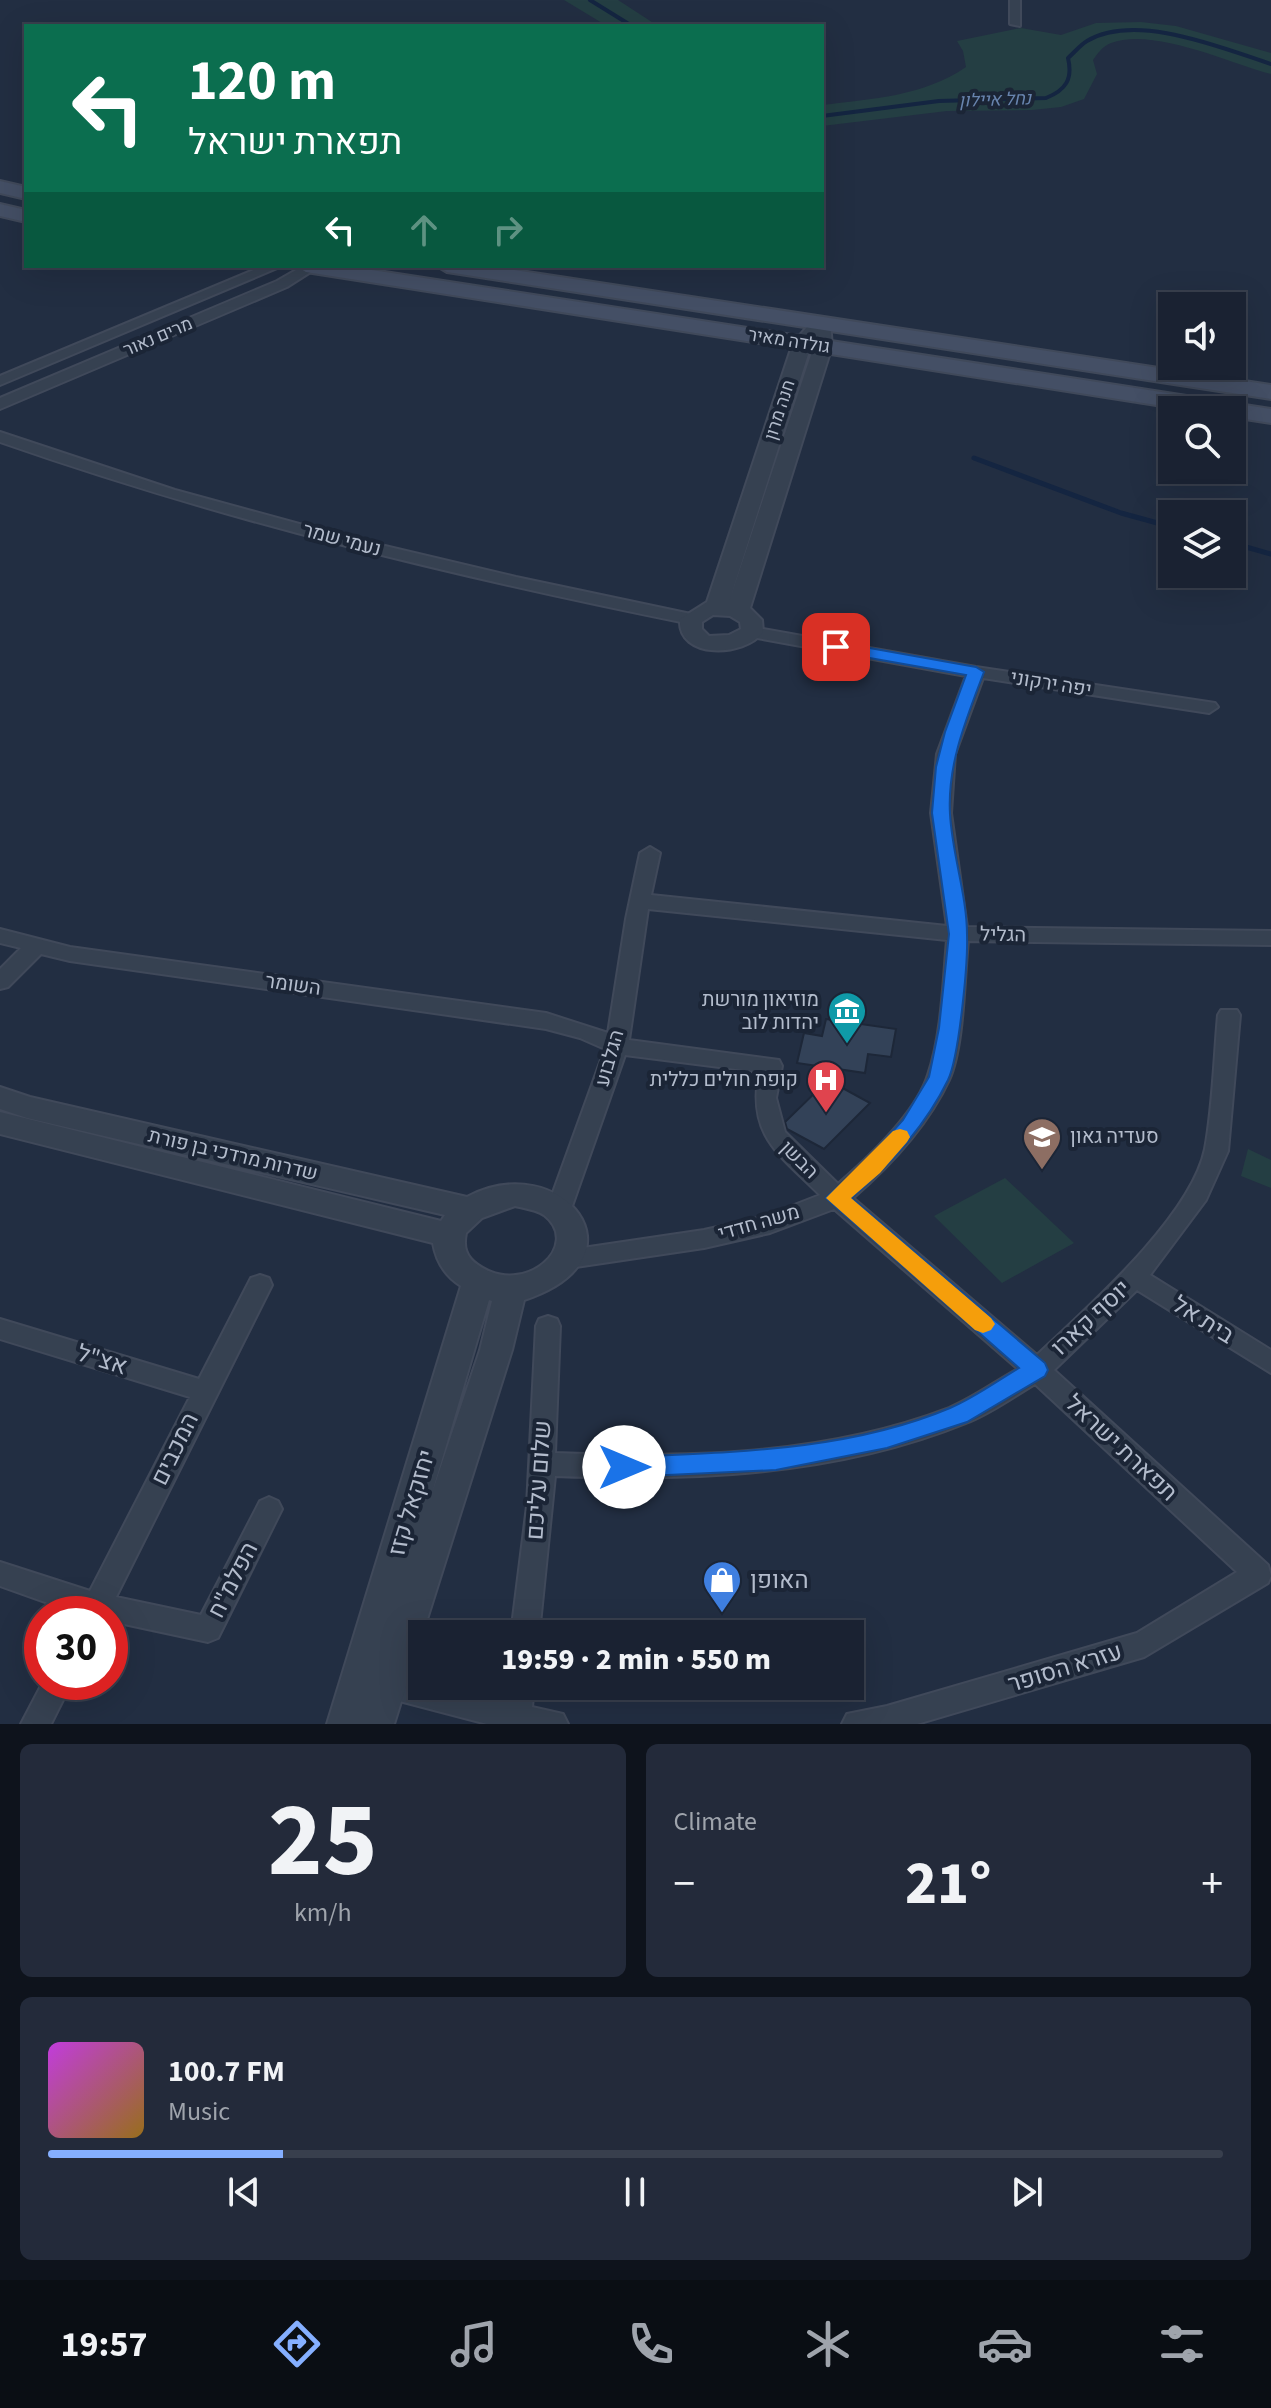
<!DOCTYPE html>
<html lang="en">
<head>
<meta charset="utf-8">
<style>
  body { margin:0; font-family:"Source Sans 3",Heebo,sans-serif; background:#232a3a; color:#f1f3f6; height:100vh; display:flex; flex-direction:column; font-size:30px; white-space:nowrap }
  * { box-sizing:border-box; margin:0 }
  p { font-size:26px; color:#9fa4ac }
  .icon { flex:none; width:44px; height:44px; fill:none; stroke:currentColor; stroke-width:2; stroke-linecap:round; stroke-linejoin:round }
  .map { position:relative; height:1724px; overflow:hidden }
  .sheet { display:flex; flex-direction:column; gap:20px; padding:20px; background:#0e131c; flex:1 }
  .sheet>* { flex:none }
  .guide { position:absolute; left:24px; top:24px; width:800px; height:244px; border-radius:0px; box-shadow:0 8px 32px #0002,0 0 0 2px #383f4d; background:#0b6e4f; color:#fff; overflow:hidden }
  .controls { position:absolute; left:1158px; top:292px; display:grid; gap:16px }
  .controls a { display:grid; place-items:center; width:88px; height:88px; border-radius:0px; background:#1a2232; box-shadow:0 8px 32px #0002,0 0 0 2px #383f4d; font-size:40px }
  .speed { position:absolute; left:24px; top:1596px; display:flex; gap:16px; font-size:40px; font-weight:700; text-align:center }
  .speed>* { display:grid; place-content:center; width:104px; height:104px; border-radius:50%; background:#1a2232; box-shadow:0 8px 32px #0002,0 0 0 2px #383f4d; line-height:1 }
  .speed .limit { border:12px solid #d22; background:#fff; color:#111 }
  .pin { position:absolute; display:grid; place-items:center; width:68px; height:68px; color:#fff; margin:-34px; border-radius:16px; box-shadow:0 4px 12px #0006 }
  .me { position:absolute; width:88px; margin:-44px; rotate:90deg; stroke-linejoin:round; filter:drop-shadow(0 0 6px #0008) }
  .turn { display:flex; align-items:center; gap:28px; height:168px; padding:0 32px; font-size:36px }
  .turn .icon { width:104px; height:104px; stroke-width:2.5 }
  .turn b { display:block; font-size:56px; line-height:68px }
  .lanes { display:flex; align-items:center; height:76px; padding:0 32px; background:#0003; justify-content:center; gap:40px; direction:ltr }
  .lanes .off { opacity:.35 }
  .big { font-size:60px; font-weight:800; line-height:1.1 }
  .sheet .tile { flex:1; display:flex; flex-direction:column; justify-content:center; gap:12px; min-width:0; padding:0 28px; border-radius:12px; background:#232a3a }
  .sheet .dial { align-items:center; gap:0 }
  .dial b { font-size:104px; line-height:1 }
  .song { display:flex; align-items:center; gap:24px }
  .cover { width:96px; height:96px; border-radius:12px; background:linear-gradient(135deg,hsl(290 70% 55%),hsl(40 70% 35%)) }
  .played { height:8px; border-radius:4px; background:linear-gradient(90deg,#85afff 20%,#383f4d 20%) }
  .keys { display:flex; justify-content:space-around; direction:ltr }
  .heat { display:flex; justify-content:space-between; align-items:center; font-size:44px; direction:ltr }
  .sheet .tiles { flex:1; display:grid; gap:20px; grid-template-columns:1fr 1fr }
  .tile:last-child { grid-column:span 2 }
  .trip { position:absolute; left:408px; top:1620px; width:456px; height:80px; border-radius:0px; background:#1a2232; box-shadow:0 8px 32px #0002,0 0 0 2px #383f4d; font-weight:800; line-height:80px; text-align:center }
  .menu { display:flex; height:128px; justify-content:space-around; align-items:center; background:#0a0e14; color:#9fa4ac }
  .menu .icon { width:56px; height:56px }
  .menu .current { color:#85afff }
  .menu b { font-size:36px; color:#f1f3f6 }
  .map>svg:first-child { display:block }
  .green { fill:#243e43 }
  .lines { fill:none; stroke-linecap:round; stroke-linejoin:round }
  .stream-far1 { stroke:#142541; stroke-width:4 }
  .stream { stroke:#142541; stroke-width:5 }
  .building { fill:#334258; stroke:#1d2738; stroke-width:2 }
  .minor-casing { stroke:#40495a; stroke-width:4 }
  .tertiary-casing { stroke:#40495a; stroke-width:4 }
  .secondary-casing { stroke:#40495a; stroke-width:4 }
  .minor { fill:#364151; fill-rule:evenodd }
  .tertiary { fill:#364151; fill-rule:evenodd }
  .secondary { fill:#444f65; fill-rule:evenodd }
  .route { fill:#1a73e8; stroke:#114b97; stroke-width:2 }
  .slow { fill:#f59e0b }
  .labels { text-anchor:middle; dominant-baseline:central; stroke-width:8; stroke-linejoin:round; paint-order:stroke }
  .far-water-label { font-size:18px; font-style:italic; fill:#6884ae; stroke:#1b2536 }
  .far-street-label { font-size:18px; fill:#b3bccc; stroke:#1b2536 }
  .street-label { font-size:20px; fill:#b3bccc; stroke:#1b2536 }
  .poi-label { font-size:20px; fill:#b3bccc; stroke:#1b2536; text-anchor:end }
  .near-street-label { font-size:24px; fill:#b3bccc; stroke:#1b2536 }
  .near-poi-label { font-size:24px; fill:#b3bccc; stroke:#1b2536; text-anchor:start }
</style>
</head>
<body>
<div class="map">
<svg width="1271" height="1724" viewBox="0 0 1271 1724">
  <rect width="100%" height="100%" fill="#222e42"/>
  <path class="green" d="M564,0H618L658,26H607Z
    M1141,22L1176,26L1271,53V74C1229,63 1153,27 1111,43C1103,46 1098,53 1093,60L1097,74L1084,99L1061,107L1032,110L947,111L822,126V105C872,99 924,96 966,67L963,51L957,41L1021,28L1061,35L1096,23Z
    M1248,1149L1271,1160V1188L1241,1176Z
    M1005,1178L1074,1243L1002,1283L934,1216Z"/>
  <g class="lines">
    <path class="stream-far1" d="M590,0L632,26
      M822,116L939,101L1046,98C1066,90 1073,79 1068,58C1074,53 1080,45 1087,41C1136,12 1222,48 1271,64"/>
    <path class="stream" d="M974,458L1121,513L1172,527
      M1232,543L1271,554"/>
  </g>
  <path class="building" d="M826,1019L896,1029L891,1057L868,1054L865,1073L797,1063L804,1033L822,1036Z
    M828,1080L870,1103L824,1149L787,1129L785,1122Z"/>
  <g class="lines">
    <defs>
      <path id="minor" d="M1010,0H1020V26L1010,24Z
        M263,266H282L0,385V376Z
        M303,266H320L287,287L0,409V398L277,281Z
        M0,432L175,490L347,537L516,577L691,614L700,619L691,624C457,577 226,521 0,442Z
        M752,627L976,667L1215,703L1218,707L1209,713L983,678L955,754L951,813L967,927L1271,931V945L968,941C964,979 964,1047 949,1080C927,1127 891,1165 853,1198L1037,1355C1087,1308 1191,1217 1205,1149C1213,1106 1214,1059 1218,1015L1221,1010H1237L1240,1015L1228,1151L1206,1200L1150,1275L1271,1350V1373L1137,1290L1054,1370L1268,1565L1271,1576L1268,1583L1144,1657L917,1724H842L847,1714L887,1706L1137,1633L1237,1572L1035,1384C1013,1397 990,1414 966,1423C836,1476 692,1481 555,1476L539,1634H511L527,1506L536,1326L539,1319L548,1316L557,1319L560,1326L555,1453C686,1458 824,1456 949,1408C973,1398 996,1381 1018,1369L834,1209L770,1233L704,1248L569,1268L560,1266L557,1259L560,1252L569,1250L704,1230L766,1216L820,1195C779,1154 747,1136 759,1072L625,1055L571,1209L567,1215L559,1218L551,1215L547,1209L605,1049L580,1038L546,1029L70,961L41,954L8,987L0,989V969L21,948L0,943V929L70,947L546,1013L608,1033L626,919L640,853L650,847L660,853L651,895L947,926L931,813L937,754L966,676L746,636L743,632L746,628ZM648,909L947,940C943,984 942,1033 928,1075C916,1113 867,1159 838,1184L785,1132L776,1098L782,1066L779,1060L629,1040Z
        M260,1275L269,1278L272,1285L116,1597L201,1615L260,1501L269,1497L278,1501L282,1509L218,1638L208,1642L110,1621V1614H79L0,1586V1562L90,1591L190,1397L0,1339V1319L199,1379L251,1278Z
        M388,1672L422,1681V1686H443L504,1701L506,1686H534L532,1707L563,1714L568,1724H487L388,1698L378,1694L374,1685L378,1676Z
        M43,1682H72L51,1724H21Z"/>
      <path id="tertiary" d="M821,317L830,323L832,346L750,608L762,620L763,632C745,657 677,660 680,619L707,602L793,343L814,319ZM813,342L814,346L729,602L811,345ZM713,615L730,616L740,622L741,629L729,635L709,636L702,629V622Z
        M0,1087L30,1097L467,1197C561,1147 652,1258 524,1300L512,1350L394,1724H327L461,1286C445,1276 436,1261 433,1243L0,1134V1112L441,1221L445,1215L27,1118L0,1109ZM515,1206C524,1208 537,1210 544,1215C583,1245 525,1298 478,1265C466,1257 463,1247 466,1233L482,1218ZM489,1300L492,1301L480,1350L432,1493Z"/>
      <path id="secondary" d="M0,181L26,187V199L0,193Z
        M0,204L26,210V222L0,216Z
        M296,266H346L1271,409V423L1232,417V410H1188L306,272Z
        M437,266H488L1271,385V399L447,272Z"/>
    </defs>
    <use href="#minor" class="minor-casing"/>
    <use href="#tertiary" class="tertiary-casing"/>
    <use href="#secondary" class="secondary-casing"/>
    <use href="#minor" class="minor"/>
    <use href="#tertiary" class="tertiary"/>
    <use href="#secondary" class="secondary"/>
  </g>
  <path class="route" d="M836,642L976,667L984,672C967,717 947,764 950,814C952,854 967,895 967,935C968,964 959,1057 948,1080C925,1127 890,1165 851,1198L1045,1363L1048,1370L1045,1376L967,1422L887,1448L776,1470L624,1477L616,1474L612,1467L616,1460L624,1457C733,1452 848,1451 950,1408C974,1398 997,1381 1019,1368L826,1198L865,1162L903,1120L929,1077L939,1028L949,934L932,813L936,767L945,732L966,675L830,651L828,647Z"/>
  <path class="slow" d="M900,1129L907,1131L910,1137L907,1142L880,1173L851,1198L991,1318L995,1324L991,1330L983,1333L975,1330L826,1198L893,1131Z"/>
  <defs>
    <symbol id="museum-pin" viewBox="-11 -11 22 30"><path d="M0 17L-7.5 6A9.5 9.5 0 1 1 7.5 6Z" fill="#0f9aa8" stroke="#1b2536"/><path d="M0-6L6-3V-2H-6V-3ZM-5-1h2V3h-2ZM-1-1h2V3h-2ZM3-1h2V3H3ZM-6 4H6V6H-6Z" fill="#fff"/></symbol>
    <symbol id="hospital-pin" viewBox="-11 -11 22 30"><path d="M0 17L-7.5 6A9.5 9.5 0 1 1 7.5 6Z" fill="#e0444e" stroke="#1b2536"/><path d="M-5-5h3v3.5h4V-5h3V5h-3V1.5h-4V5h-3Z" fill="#fff"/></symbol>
    <symbol id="school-pin" viewBox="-11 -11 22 30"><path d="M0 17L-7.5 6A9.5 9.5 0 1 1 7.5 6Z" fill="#8d6e63" stroke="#1b2536"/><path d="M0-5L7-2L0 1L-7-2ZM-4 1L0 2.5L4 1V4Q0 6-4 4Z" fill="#fff"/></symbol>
    <symbol id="shop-pin" viewBox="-11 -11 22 30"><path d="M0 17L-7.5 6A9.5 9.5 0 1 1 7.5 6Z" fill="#3f7fe0" stroke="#1b2536"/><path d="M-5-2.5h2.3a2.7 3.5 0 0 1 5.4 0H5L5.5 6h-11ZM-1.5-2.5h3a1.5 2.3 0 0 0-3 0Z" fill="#fff"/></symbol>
  </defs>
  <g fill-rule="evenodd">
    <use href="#museum-pin" x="825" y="989" width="44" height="60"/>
    <use href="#hospital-pin" x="804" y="1058" width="44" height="60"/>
    <use href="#school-pin" x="1020" y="1115" width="44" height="60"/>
    <use href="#shop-pin" x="700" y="1558" width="44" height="60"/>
  </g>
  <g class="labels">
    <g class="far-water-label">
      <text transform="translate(995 100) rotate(-2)">נחל איילון</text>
    </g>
    <g class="far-street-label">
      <text transform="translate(158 337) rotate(-23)">מרים נאור</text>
      <text transform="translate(789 341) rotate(9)">גולדה מאיר</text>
      <text transform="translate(780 410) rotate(-72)">חנה מרון</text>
    </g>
    <g class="street-label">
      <text transform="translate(342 540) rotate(15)">נעמי שמר</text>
      <text transform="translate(1051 684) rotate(9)">יפה ירקוני</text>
      <text transform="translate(1003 935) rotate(1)">הגליל</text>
      <text transform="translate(293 985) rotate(8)">השומר</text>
      <text transform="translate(610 1058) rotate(-74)">הגלבוע</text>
      <text transform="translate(233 1155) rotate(13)">שדרות מרדכי בן פורת</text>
      <text transform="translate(799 1160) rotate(45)">הבשן</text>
      <text transform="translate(759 1223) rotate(-16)">משה חדדי</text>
    </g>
    <g class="poi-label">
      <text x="819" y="1000">מוזיאון מורשת<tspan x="819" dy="23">יהדות לוב</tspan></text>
      <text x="798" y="1080">קופת חולים כללית</text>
      <text x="1070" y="1137" text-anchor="start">סעדיה גאון</text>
    </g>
    <g class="near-street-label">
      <text transform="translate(1091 1318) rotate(-43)">יוסף קארו</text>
      <text transform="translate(1203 1320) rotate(32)">בית אל</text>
      <text transform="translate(102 1360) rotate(17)">אצ"ל</text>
      <text transform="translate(1121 1448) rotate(43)">תפארת ישראל</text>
      <text transform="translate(175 1449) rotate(-64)">המכבים</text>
      <text transform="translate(539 1480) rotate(-86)">שלום עליכם</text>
      <text transform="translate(412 1503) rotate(-73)">יחזקאל קזז</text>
      <text transform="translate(233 1580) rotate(-63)">הפלמ"ח</text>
      <text transform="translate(1065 1668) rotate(-17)">עזרא הסופר</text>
    </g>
    <g class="near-poi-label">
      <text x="750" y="1580">האופן</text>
    </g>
  </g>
</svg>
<div class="controls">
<a><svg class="icon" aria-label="sound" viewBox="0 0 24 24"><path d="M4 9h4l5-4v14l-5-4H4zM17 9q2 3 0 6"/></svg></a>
<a><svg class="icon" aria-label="search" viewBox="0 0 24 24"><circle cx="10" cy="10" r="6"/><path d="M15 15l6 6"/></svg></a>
<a><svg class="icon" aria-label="layers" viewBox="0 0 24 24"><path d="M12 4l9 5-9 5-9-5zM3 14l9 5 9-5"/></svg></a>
</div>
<div class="speed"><div class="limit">30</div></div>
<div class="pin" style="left:836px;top:647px;background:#d93025"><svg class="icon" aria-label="arrive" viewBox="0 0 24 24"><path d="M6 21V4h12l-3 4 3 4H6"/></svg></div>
<svg class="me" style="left:624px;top:1467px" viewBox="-20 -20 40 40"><circle r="19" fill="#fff"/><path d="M0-13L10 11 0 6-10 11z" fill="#1a73e8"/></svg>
<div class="trip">19:59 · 2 min · 550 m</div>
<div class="guide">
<div class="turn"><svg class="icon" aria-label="left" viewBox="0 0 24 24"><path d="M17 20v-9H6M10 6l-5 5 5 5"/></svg><div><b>120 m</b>תפארת ישראל</div></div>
<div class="lanes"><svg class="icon" aria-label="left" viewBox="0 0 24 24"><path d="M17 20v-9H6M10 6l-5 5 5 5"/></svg><svg class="icon off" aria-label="ahead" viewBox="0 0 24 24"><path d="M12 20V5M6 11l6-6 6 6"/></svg><svg class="icon off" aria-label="right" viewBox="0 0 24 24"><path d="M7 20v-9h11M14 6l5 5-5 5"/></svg></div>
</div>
</div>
<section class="sheet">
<div class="tiles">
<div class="tile dial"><b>25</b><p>km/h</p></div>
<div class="tile"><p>Climate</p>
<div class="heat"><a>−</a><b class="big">21°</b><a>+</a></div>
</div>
<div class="tile">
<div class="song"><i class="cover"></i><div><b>100.7 FM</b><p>Music</p></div></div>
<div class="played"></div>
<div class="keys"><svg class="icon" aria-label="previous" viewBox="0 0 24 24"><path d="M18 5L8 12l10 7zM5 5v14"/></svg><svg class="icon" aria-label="pause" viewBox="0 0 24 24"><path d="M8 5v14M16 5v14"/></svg><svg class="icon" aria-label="next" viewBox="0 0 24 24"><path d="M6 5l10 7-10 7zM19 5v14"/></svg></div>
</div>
</div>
</section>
<nav class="menu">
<b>19:57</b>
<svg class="icon current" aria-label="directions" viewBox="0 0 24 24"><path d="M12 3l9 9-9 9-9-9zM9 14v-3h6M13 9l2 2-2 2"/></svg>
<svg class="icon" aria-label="music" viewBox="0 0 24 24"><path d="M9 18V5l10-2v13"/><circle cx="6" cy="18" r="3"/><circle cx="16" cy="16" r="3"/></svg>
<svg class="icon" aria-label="phone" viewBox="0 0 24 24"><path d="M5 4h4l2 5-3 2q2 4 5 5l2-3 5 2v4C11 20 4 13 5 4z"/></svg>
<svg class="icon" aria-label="climate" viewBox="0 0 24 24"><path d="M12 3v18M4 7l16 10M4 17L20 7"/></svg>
<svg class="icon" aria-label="car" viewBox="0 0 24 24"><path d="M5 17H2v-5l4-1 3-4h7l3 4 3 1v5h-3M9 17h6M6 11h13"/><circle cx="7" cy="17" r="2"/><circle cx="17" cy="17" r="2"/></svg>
<svg class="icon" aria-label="filters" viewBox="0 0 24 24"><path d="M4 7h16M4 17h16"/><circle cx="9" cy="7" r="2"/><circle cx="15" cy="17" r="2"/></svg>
</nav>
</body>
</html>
